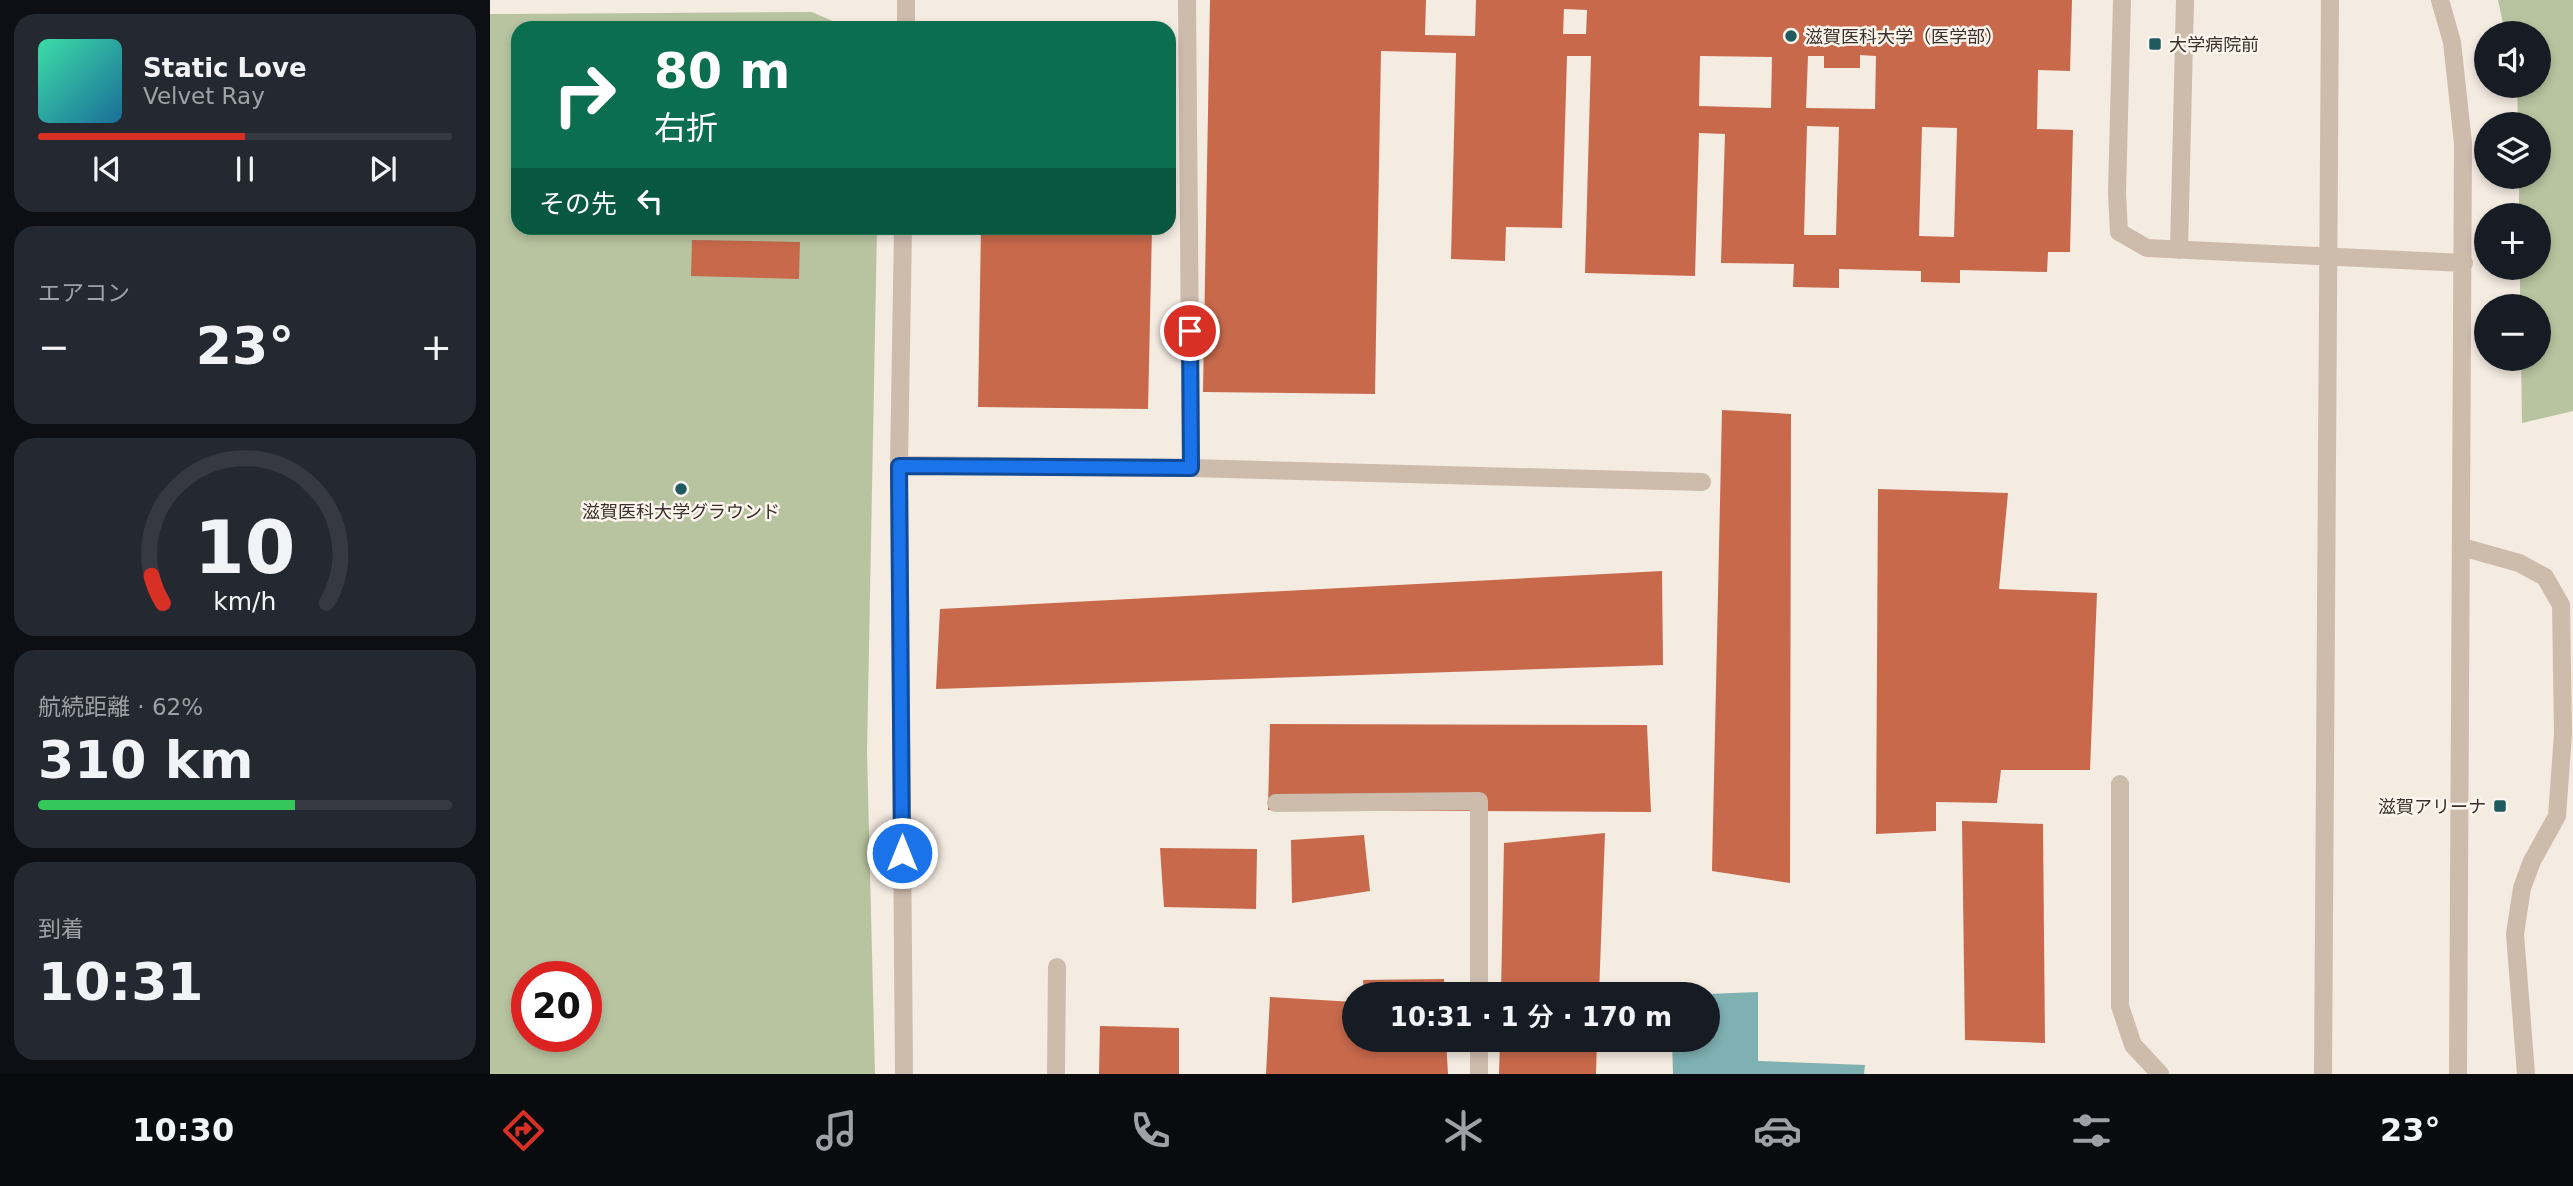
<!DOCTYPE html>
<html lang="ja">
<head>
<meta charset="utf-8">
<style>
  body { margin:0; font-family:"DejaVu Sans","Noto Sans JP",sans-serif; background:#242831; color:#f1f3f6; height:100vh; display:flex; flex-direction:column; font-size:26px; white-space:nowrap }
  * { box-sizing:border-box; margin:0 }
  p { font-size:23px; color:#9ea1a6 }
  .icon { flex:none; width:38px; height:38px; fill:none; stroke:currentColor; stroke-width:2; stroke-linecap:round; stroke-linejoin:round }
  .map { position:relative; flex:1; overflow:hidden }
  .side { display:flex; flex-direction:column; gap:14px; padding:14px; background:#0d0f14; width:490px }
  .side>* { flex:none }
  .top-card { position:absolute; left:21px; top:21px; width:665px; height:214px; border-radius:21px; box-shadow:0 4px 10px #0003; background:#0b6e4f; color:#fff; overflow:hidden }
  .buttons { position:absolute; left:1984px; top:21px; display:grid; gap:14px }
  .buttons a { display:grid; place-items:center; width:77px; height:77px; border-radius:50%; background:#171b24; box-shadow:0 4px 10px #0003; font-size:35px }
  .speed { position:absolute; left:21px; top:961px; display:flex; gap:14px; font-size:35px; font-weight:700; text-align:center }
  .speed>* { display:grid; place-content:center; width:91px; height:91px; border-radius:50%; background:#171b24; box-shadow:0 4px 10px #0003; line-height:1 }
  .speed .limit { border:10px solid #d22; background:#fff; color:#111 }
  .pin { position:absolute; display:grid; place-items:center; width:60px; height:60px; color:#fff; margin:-30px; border:4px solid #fff; border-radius:50%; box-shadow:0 2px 7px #0007 }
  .me { position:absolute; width:77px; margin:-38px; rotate:0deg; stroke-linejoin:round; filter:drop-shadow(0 0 5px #0008) }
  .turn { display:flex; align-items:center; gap:24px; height:147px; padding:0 28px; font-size:32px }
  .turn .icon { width:91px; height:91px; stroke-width:2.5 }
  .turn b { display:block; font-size:49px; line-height:60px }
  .then { display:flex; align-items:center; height:66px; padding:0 28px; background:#0003; gap:14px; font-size:26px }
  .big { font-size:52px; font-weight:600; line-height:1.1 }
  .side .widget { flex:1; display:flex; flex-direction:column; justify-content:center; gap:10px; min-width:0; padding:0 24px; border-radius:21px; background:#242831 }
  .side .dial { align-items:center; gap:0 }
  .dial svg { height:182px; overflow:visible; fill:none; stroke:#363941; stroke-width:7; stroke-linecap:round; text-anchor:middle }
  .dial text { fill:#f1f3f6; stroke:none }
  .song { display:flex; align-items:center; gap:21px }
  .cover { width:84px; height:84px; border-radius:10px; background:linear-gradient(135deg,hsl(160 70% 55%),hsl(200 70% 35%)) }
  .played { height:7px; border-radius:4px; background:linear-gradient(90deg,#d93025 50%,#363941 50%) }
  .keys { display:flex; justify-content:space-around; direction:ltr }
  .heat { display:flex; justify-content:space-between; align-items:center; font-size:38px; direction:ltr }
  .charge { height:10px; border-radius:5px; background:linear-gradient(90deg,#34c759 62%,#363941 0) }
  .trip { position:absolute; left:852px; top:982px; width:378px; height:70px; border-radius:35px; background:#171b24; box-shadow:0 4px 10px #0003; font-weight:600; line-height:70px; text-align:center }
  .menu { display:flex; height:112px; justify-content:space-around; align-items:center; background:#090b0e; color:#9ea1a6 }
  .menu .icon { width:49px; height:49px }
  .menu .on { color:#d93025 }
  .menu b { font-size:32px; color:#f1f3f6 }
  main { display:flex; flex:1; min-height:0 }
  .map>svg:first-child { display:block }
  .green { fill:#b8c4a0; fill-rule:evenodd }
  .water { fill:#7fb0b2 }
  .building { fill:#c8694b; fill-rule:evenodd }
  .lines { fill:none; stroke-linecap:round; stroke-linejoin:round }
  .minor { stroke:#cdbbac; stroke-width:18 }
  .route-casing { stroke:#114b97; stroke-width:18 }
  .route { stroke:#1a73e8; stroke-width:12 }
  .poi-dot { fill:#1f5a5e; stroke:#fbf5ee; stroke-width:2.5 }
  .labels { text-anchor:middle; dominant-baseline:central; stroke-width:5; stroke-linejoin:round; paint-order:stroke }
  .poi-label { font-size:18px; fill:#3b302b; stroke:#fbf5ee; text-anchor:start }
</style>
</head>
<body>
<main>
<section class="side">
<div class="widget">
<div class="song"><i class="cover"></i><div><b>Static Love</b><p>Velvet Ray</p></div></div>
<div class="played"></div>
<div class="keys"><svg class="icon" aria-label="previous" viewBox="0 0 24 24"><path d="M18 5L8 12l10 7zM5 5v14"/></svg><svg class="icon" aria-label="pause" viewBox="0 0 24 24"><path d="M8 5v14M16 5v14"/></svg><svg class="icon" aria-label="next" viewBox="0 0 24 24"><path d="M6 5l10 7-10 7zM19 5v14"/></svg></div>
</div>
<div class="widget"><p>エアコン</p>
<div class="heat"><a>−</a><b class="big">23°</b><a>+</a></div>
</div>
<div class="widget dial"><svg viewBox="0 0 100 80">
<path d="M14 69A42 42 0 1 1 86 69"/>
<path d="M14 69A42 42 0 0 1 9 57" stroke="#d93025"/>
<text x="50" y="56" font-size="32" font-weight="700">10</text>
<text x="50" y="72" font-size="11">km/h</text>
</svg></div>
<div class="widget"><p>航続距離 · 62%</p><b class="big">310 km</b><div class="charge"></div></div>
<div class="widget"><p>到着</p><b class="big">10:31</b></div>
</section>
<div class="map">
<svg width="2083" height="1074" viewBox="0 0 2083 1074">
  <rect width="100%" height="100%" fill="#f4ebe1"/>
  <path class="green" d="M2008,0H2083V411L2032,423L2031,359H2049V306H2030V268H2049V215H2029V177H2049V124H2028L2027,86H2049V33H2015Z
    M322,12L358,28H28V228H387L377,751L385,1074H0V14ZM37,976H96V1036H37Z"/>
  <path class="water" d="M1268,992V1061L1375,1065L1374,1074H1183L1182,1040H1218V994Z"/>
  <path class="building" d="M720,0H936L935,35L985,36L986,0H1582L1580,71L1548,70L1547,129L1583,130L1580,252H1558L1557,272L1470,270V283L1431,282V271L1349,269V288L1303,287L1304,264L1231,263L1235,134L1209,133L1205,276L1095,273L1101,56H1077L1072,228L1016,227L1015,261L961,259L966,53L891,51L885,394L713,392ZM1074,9L1097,10L1096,34H1073ZM1370,55L1386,56L1385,109L1316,108L1318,56H1334V68H1370ZM1210,56L1282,57L1281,108L1209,106ZM1317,126L1349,127L1346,235H1314ZM1432,127L1467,128L1464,237L1429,236Z
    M491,228H662L658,409L488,407Z
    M202,240L310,242L309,279L201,276Z
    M1232,410L1301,414L1300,883L1222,871Z
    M1388,489L1518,493L1509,589L1607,593L1600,770H1511L1507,803L1446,802V831L1386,834Z
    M1172,571L1173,665L446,689L450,609Z
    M780,724L1157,725L1161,812L778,810Z
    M1472,821L1553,824L1555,1043L1475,1040Z
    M1115,833L1109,994H1011L1014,843Z
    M874,835L880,891L802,903L801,840Z
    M670,848L767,849L766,909L674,907Z
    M954,979L955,994H874L873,980Z
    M780,997L864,1002V1040H956L958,1074H776Z
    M610,1026L689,1028V1074H609Z
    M1010,1040H1107L1106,1074H1009Z"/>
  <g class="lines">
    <path class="minor" d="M697,0L701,468
      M1632,0L1627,193L1629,232L1657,248L1974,263
      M1950,0L1962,42L1973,143L1968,1074
      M416,28V0
      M413,228L409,465L414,1074
      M1689,250L1695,0
      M409,465L701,468L1212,482
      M1972,547L2029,563L2055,577L2071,605L2073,734L2067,816L2042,861L2032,888L2025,934L2036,1074
      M1630,784V1006L1643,1045L1670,1074
      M786,803L989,801V994
      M989,1040V1074
      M566,1074L567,967
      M1833,1074L1840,0"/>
  </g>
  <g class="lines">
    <defs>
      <path id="route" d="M412,853L409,466L701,468L700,331"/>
    </defs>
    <use href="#route" class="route-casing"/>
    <use href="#route" class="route"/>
  </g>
  <g class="poi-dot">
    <circle cx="1301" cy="36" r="7"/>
    <rect x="1658" y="37" width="14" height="14" rx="3.5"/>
    <circle cx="191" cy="489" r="7"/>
    <rect x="2003" y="799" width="14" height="14" rx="3.5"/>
  </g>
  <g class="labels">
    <g class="poi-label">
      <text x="1315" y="36">滋賀医科大学（医学部）</text>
      <text x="1679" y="44">大学病院前</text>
      <text x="191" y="511" text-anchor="middle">滋賀医科大学グラウンド</text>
      <text x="1996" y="806" text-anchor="end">滋賀アリーナ</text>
    </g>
  </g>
</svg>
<div class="buttons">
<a><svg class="icon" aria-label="sound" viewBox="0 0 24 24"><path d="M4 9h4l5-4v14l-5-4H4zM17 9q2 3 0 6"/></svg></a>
<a><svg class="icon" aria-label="layers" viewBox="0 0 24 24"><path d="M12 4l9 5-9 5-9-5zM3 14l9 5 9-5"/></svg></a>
<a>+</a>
<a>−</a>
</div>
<div class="speed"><div class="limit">20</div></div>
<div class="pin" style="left:700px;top:331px;background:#d93025"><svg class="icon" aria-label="arrive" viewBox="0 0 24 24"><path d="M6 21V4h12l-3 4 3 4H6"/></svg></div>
<svg class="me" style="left:412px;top:853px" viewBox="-20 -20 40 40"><circle r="17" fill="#1a73e8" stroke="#fff" stroke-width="3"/><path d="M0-11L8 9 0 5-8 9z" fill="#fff"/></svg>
<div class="trip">10:31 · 1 分 · 170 m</div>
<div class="top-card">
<div class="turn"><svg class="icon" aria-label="right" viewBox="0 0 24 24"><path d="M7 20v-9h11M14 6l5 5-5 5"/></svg><div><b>80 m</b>右折</div></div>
<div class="then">その先<svg class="icon" aria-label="left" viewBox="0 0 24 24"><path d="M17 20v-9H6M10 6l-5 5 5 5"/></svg></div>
</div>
</div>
</main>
<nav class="menu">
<b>10:30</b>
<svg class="icon on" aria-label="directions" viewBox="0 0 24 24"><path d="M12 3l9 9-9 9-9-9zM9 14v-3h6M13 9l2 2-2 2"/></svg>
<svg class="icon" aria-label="music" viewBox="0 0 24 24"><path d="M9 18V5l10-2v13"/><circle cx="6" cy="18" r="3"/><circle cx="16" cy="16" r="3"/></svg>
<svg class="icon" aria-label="phone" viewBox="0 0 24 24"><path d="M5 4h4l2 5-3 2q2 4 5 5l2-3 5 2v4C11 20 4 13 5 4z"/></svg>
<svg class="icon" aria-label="climate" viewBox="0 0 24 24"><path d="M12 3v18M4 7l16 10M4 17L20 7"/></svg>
<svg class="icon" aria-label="car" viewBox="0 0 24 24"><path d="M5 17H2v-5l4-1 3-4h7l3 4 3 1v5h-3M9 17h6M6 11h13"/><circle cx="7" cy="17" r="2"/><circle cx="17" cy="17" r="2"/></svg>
<svg class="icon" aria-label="filters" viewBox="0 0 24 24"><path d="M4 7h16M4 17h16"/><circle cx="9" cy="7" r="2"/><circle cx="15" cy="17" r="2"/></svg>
<b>23°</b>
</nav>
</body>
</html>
